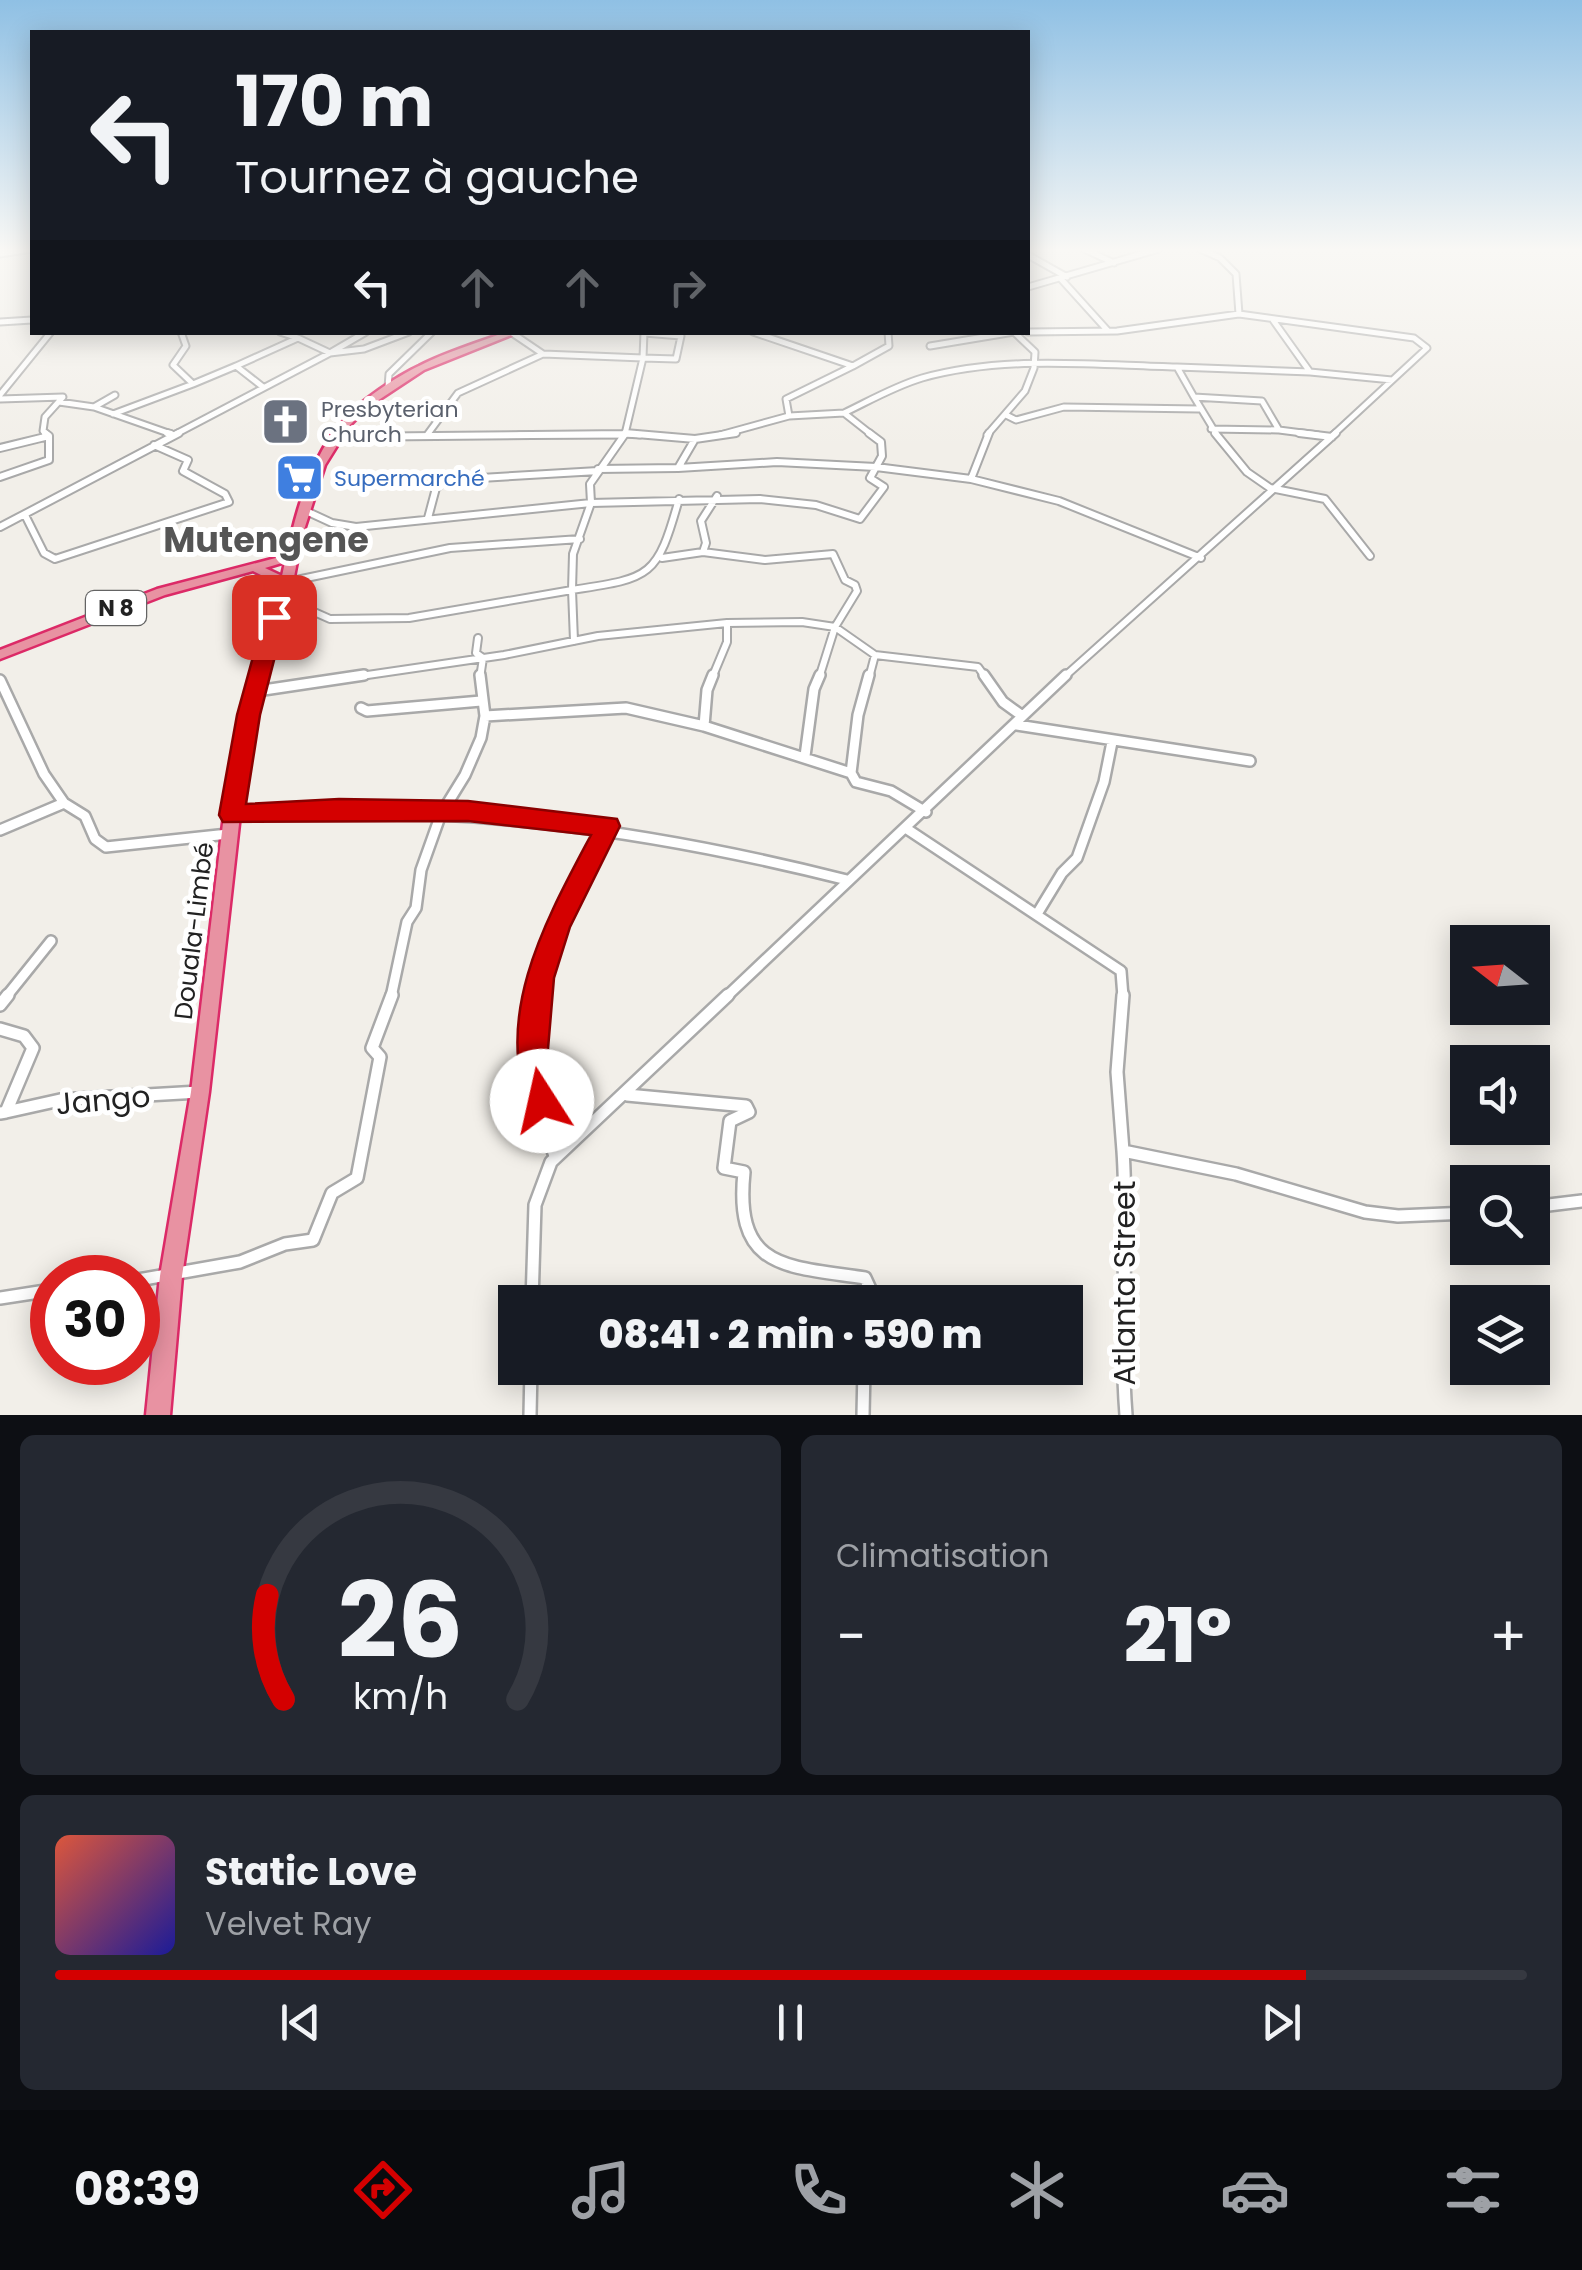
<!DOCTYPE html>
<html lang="fr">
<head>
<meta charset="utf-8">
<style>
  body { margin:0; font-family:Poppins,sans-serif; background:#242831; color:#f1f3f6; height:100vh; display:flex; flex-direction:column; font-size:38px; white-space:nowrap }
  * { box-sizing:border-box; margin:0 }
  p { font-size:32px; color:#9ea1a6 }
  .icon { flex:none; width:55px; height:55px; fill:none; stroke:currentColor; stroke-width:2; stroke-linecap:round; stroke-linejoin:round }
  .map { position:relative; height:1415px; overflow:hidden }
  .drawer { display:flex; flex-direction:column; gap:20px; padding:20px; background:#0d0f14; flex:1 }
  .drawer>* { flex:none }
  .guide { position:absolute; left:30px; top:30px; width:1000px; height:305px; border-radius:0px; box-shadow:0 5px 25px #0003; background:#171b24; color:#f1f3f6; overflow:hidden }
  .needle { width:65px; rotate:287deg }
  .fabs { position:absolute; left:1450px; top:925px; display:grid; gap:20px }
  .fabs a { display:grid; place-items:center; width:100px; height:100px; border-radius:0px; background:#171b24; box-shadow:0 5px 25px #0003; font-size:50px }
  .speed { position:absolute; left:30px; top:1255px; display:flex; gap:20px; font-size:50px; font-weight:700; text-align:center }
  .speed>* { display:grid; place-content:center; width:130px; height:130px; border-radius:50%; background:#171b24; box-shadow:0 5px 25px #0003; line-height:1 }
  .speed .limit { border:15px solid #d22; background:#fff; color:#111 }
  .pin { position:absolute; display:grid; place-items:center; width:85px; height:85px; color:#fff; margin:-42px; border-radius:20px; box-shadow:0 5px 15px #0006 }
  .me { position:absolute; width:110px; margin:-55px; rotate:350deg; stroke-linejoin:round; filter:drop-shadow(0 0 8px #0008) }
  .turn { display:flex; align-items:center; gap:35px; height:210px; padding:0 40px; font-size:45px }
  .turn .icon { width:130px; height:130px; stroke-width:2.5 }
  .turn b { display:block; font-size:70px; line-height:85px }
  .lanes { display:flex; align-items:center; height:95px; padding:0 40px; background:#0003; justify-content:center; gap:50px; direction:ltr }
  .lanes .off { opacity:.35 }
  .big { font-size:75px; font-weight:800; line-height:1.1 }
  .drawer .tile { flex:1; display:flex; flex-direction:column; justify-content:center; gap:15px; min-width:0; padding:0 35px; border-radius:15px; background:#242831 }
  .drawer .dial { align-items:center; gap:0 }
  .dial svg { height:260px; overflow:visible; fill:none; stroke:#363941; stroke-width:7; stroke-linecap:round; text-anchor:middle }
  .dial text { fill:#f1f3f6; stroke:none }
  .song { display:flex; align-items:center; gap:30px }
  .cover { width:120px; height:120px; border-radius:15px; background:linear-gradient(135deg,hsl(10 70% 55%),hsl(240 70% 35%)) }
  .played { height:10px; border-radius:5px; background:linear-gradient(90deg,#d40000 85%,#363941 85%) }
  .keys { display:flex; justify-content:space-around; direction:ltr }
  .heat { display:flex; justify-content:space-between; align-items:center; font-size:55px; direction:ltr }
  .drawer .tiles { flex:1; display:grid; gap:20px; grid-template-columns:1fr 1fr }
  .tile:last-child { grid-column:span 2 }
  .trip { position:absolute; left:498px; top:1285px; width:585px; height:100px; border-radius:0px; background:#171b24; box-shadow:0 5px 25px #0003; font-weight:800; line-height:100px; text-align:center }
  .tabs { display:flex; height:160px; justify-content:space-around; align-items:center; background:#090b0e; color:#9ea1a6 }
  .tabs .icon { width:70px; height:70px }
  .tabs .active { color:#d40000 }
  .tabs b { font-size:45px; color:#f1f3f6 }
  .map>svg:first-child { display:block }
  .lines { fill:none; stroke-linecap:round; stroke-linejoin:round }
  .street-far3-casing { stroke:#a9a9a9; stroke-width:9 }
  .street-far2-casing { stroke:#a9a9a9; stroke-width:10 }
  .street-far1-casing { stroke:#a9a9a9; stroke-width:14 }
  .street-casing { stroke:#a9a9a9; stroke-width:16 }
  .highway-casing { stroke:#dc2a67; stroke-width:5 }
  .street-far3 { stroke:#fff; stroke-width:5 }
  .street-far2 { stroke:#fff; stroke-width:6 }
  .street-far1 { stroke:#fff; stroke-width:9 }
  .street { stroke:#fff; stroke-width:11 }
  .highway { fill:#e892a2; fill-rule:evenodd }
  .route { fill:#d40000; stroke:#8a0000; stroke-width:2.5 }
  .labels { text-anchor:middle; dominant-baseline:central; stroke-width:10; stroke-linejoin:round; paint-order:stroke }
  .far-worship-label { font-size:22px; fill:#5b616d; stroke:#fff; text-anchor:start }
  .far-shop-label { font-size:22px; fill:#366cbe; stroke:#fff; text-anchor:start }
  .shield { fill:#fff; stroke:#646464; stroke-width:2.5 }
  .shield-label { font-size:22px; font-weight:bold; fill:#222 }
  .street-label { font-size:25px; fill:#222; stroke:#fff }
  .near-street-label { font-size:30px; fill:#222; stroke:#fff }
  .district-label { font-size:35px; font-weight:bold; fill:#555; stroke:#fff }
</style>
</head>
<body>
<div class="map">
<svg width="1582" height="1415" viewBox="0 0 1582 1415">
  <rect width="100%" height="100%" fill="#f2efe9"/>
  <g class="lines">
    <defs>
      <path id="street-far3" d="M1084,249L1114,263
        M1200,249L1220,258L1236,274L1239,314
        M0,254L32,249
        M1028,255L1067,277
        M1061,279L1108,331
        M1028,287L1159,249
        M1273,320L1310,372L1177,367L1194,397L1262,401L1279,430L1318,435
        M0,322L32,320
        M280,332L298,338
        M644,332L643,358L676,359L681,336L644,333
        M1028,332L1117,331L1239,314L1414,338L1427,348L1333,435
        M512,333L543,354L643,358L625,434L640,435
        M930,346L1014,332
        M853,366L889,346L888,332
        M1310,372L1392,380
        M193,384L236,366
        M263,387L236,366L298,338L330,353L366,332
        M388,387L389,374L432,332
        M0,395L51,332
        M115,395L94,407L171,434
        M1194,397L1217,435
        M0,399L63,397L45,417L43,431L48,435
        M59,402L94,407
        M844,413C869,401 895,386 922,378C1004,355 1093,365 1177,367
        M113,414L193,384L173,365L186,346L181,332
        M1006,415L1016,420L1064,407L1199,409
        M789,416L844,413L872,435
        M1211,429L1279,430
        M174,435L330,353L364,349L409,332
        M427,435L458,393L543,354
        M519,435H624
        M720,435L789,416L786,399L853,366L753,332
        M987,435L1025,391L1034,368L1035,352L1015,333"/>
      <path id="street-far2" d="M167,433L171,434
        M869,433L881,442L882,456L876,467L971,479L989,433
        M1215,433L1247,472L1270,488L1325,499L1370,556
        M1299,433L1332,437
        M695,439L736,433
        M0,448L49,436
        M598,469L678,468
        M0,477L49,460V436L45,433
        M971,479L1059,501L1201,558
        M717,496L701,521L706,543L703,552L765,560L833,554L845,580L855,585L857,591L835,627L819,678
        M306,511L332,523L356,527L591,503L590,484L625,434L336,437
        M25,515L44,553L55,559L229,502L225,494L183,471L188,460L154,445
        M428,518L436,488L447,480L598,471
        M0,527L179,433
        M662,558L703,552
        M287,582L450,548L580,539
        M278,617L312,611L330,619L409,618L572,590L573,554L591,503L760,499L816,505L860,519L884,487L870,478L876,467L777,462L678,468L695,439L625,433
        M727,623L802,622L835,627L875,655L978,667L986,678
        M478,638L476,653L483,658L480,678
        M574,641L572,590C651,578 657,578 679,499
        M347,678L504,655L598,636L727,623V642L712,678
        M869,678L875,655
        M1063,678L1336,433"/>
      <path id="street-far1" d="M713,675L707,690L704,726L851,773L856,782L891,791L926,812
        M984,675L1003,702L1021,715
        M0,680L44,774L64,803L85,816L95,839L106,847L228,834
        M257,691L364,675
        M361,708L367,711L481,701
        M485,716L626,708L704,726
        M1017,725L1250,761
        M805,756L814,689L820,675
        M851,773L858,715L869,675
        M234,815C451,804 637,827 847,880
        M907,829L1121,971L1123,997
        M0,830L64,803
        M1037,914L1062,873L1077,858L1104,782L1112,742
        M6,997L51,941
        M391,997L407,922L416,908L421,870L441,814L465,775L481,738L485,716L480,675
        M538,997L559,925L608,827
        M726,997L1066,675"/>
      <path id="street" d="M538,995C531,1046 536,1107 555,1156
        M1123,995L1117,1072L1123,1151L1236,1174L1365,1212L1398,1216L1468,1213
        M0,1005L8,995
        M0,1029L24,1036L33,1048L6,1112L0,1113
        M627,1095L746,1106L749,1112L730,1121L724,1168L744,1172C734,1270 786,1266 865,1278L871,1291L870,1302
        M6,1112L60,1100L199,1092
        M1123,1151C1129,1239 1119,1327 1126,1415
        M1532,1207L1582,1201
        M138,1280L240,1262L285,1244L313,1240L332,1193L357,1178L380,1057L372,1048L392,995
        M0,1298L52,1290
        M532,1302L535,1205L551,1162L728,995
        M530,1415L531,1368
        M863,1415L864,1368"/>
      <path id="highway" d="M506,332H519L424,370L368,407L350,425L325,465L302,536L293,582L256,715L240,815L209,1092L182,1276L170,1415H146L160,1276L191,1092L224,815L242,715L278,591L275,582L253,571L165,595L0,659V650L157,589L287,555C296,509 313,455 343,420C359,402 397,376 419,366C446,352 477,343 506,332ZM285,562L282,576L265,568Z"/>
    </defs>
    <use href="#street-far3" class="street-far3-casing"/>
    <use href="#street-far2" class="street-far2-casing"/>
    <use href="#street-far1" class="street-far1-casing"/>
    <use href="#street" class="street-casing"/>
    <use href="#highway" class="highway-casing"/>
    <use href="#street-far3" class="street-far3"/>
    <use href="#street-far2" class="street-far2"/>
    <use href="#street-far1" class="street-far1"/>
    <use href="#street" class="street"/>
    <use href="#highway" class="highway"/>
  </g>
  <linearGradient id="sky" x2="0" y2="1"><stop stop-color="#8fc0e4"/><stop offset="0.56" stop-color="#f9f8f5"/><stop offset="1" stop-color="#f9f8f5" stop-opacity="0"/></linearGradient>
  <rect width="1582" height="447" fill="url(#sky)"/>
  <path class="route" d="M274,610L285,617L260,715L246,804L339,799L468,801L617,819L620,826L570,927L554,978L548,1049L558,1101L553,1112L542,1117L531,1112C491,1016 547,918 591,835L468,821L223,822L219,815L237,715L264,617Z"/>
  <defs>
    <symbol id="church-square" viewBox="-11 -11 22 22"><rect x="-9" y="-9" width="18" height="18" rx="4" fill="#6b7280" stroke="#fff"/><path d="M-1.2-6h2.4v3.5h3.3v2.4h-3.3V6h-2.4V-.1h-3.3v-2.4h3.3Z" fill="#fff"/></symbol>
    <symbol id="supermarket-square" viewBox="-11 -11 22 22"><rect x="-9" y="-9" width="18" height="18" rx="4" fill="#3f7fe0" stroke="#fff"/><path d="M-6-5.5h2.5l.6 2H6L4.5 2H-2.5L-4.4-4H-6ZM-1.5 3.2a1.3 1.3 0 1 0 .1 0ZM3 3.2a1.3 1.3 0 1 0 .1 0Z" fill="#fff"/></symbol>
  </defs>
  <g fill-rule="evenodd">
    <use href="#church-square" x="258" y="394" width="55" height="55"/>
    <use href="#supermarket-square" x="272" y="450" width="55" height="55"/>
  </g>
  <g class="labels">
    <g class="far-worship-label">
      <text x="321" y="409">Presbyterian<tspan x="321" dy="25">Church</tspan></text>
    </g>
    <g class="far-shop-label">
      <text x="334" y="478">Supermarché</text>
    </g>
    <rect class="shield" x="86" y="591" width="60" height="34" rx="8"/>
    <g class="shield-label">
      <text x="116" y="608">N 8</text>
    </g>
    <g class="street-label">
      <text transform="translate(194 931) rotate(-83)">Douala-Limbé</text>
    </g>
    <g class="near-street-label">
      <text transform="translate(103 1100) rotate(-5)">Jango</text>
      <text transform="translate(1124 1283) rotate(-90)">Atlanta Street</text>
    </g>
    <g class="district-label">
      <text x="266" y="539">Mutengene</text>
    </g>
  </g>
</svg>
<div class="fabs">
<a><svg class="needle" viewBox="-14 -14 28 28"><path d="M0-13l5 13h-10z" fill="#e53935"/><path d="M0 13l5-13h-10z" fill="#9ea1a6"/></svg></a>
<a><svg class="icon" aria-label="sound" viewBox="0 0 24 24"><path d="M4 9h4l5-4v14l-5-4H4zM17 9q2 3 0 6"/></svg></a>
<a><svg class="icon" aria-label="search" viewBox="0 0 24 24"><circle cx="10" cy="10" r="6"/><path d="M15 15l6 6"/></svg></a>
<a><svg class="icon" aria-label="layers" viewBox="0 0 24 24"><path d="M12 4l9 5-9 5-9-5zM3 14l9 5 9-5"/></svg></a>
</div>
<div class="speed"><div class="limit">30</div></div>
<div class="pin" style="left:274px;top:617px;background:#d93025"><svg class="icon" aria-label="arrive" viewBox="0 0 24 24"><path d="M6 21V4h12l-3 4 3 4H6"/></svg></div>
<svg class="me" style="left:542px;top:1101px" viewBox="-20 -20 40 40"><circle r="19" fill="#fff"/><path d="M0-13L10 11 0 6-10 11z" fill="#d40000"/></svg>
<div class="trip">08:41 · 2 min · 590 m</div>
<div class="guide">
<div class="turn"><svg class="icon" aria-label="left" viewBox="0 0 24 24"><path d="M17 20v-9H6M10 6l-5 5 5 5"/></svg><div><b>170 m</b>Tournez à gauche</div></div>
<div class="lanes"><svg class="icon" aria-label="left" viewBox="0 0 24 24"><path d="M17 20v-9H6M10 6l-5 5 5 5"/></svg><svg class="icon off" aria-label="ahead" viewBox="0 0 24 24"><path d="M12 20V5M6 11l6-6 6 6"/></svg><svg class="icon off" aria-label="ahead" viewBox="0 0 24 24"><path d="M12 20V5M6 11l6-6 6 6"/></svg><svg class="icon off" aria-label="right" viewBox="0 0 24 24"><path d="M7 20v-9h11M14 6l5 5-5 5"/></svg></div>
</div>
</div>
<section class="drawer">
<div class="tiles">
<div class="tile dial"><svg viewBox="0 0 100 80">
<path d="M14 69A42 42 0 1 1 86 69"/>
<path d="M14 69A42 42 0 0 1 9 37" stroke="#d40000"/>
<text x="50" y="56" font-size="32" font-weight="700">26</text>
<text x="50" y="72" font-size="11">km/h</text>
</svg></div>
<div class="tile"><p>Climatisation</p>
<div class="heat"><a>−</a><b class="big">21°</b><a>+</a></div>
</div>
<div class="tile">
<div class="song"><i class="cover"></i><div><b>Static Love</b><p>Velvet Ray</p></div></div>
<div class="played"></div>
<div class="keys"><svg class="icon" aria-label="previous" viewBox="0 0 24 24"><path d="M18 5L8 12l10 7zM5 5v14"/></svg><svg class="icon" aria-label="pause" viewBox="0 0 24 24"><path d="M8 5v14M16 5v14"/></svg><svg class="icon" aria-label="next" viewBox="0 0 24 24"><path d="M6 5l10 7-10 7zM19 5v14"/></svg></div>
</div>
</div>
</section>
<nav class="tabs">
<b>08:39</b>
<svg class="icon active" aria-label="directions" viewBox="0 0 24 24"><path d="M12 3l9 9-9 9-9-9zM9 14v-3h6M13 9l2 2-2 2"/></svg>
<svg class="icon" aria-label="music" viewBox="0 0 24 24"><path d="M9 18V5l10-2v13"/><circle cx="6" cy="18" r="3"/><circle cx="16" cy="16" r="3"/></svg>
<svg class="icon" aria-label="phone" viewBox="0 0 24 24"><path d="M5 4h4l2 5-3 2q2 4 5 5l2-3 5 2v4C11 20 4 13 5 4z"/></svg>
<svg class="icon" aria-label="climate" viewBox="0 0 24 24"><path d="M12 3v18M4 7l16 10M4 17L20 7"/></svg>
<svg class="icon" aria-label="car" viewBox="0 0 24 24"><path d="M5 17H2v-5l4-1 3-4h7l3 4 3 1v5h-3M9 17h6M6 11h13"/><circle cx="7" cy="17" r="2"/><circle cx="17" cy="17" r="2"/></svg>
<svg class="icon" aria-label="filters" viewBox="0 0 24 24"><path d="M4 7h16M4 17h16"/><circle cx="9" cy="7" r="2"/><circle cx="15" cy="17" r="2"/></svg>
</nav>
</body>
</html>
